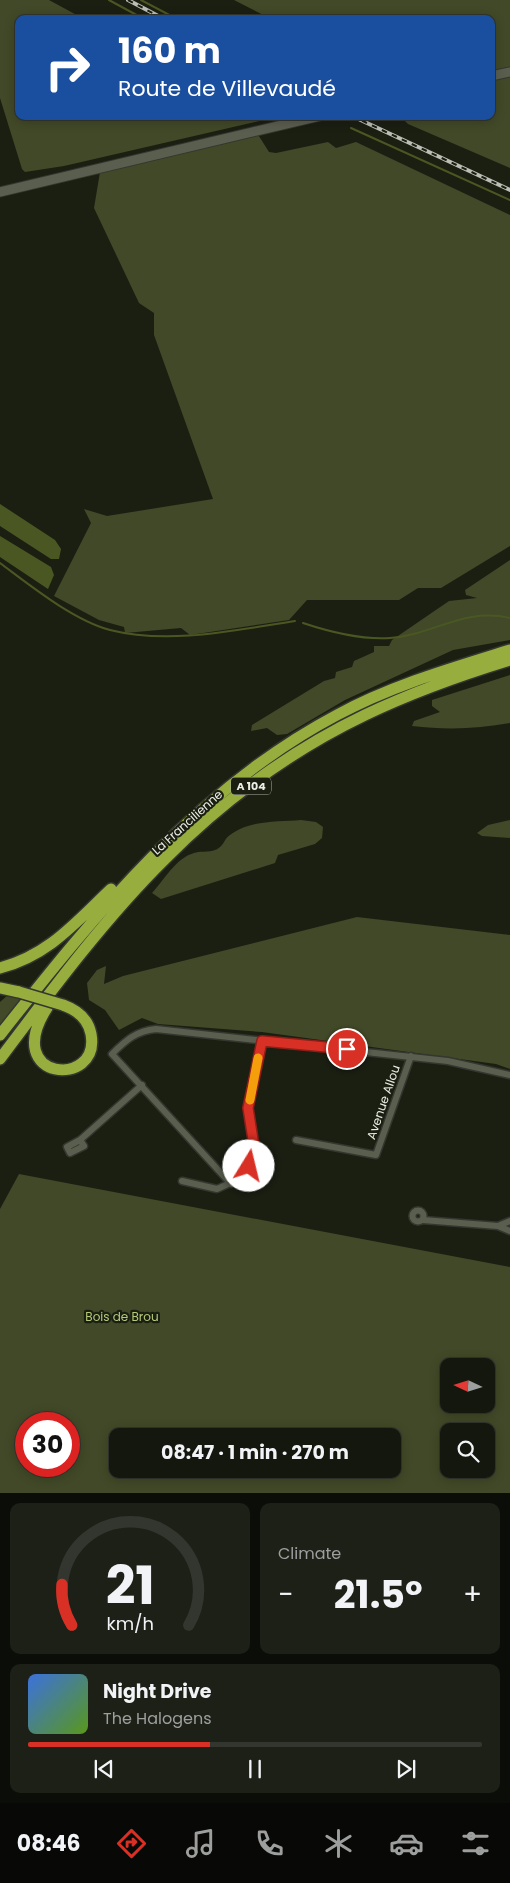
<!DOCTYPE html>
<html lang="en">
<head>
<meta charset="utf-8">
<style>
  body { margin:0; font-family:Poppins,sans-serif; background:#1d2017; color:#f1f3f6; height:100vh; display:flex; flex-direction:column; font-size:19px; white-space:nowrap }
  * { box-sizing:border-box; margin:0 }
  p { font-size:16px; color:#9d9f9e }
  .icon { flex:none; width:28px; height:28px; fill:none; stroke:currentColor; stroke-width:2; stroke-linecap:round; stroke-linejoin:round }
  .map { position:relative; height:1493px; overflow:hidden }
  .panel { display:flex; flex-direction:column; gap:10px; padding:10px; background:#0b0d08; flex:1 }
  .panel>* { flex:none }
  .top-card { position:absolute; left:15px; top:15px; width:480px; height:105px; border-radius:10px; box-shadow:0 2px 12px #0003,0 0 0 1px #33362e; background:#1a4fa0; color:#fff; overflow:hidden }
  .needle { width:32px; rotate:274deg }
  .fabs { position:absolute; left:440px; top:1358px; display:grid; gap:10px }
  .fabs a { display:grid; place-items:center; width:55px; height:55px; border-radius:10px; background:#14170e; box-shadow:0 2px 12px #0003,0 0 0 1px #33362e; font-size:25px }
  .speed { position:absolute; left:15px; top:1412px; display:flex; gap:10px; font-size:25px; font-weight:700; text-align:center }
  .speed>* { display:grid; place-content:center; width:65px; height:65px; border-radius:50%; background:#14170e; box-shadow:0 2px 12px #0003,0 0 0 1px #33362e; line-height:1 }
  .speed .limit { border:8px solid #d22; background:#fff; color:#111 }
  .pin { position:absolute; display:grid; place-items:center; width:42px; height:42px; color:#fff; margin:-21px; border:2px solid #fff; border-radius:50%; box-shadow:0 1px 5px #0007 }
  .me { position:absolute; width:55px; margin:-28px; rotate:9deg; stroke-linejoin:round; filter:drop-shadow(0 0 4px #0008) }
  .turn { display:flex; align-items:center; gap:18px; height:105px; padding:0 20px; font-size:22px }
  .turn .icon { width:65px; height:65px; stroke-width:2.5 }
  .turn b { display:block; font-size:35px; line-height:42px }
  .big { font-size:38px; font-weight:700; line-height:1.1 }
  .panel .tile { flex:1; display:flex; flex-direction:column; justify-content:center; gap:8px; min-width:0; padding:0 18px; border-radius:10px; background:#1d2017 }
  .panel .dial { align-items:center; gap:0 }
  .dial svg { height:130px; overflow:visible; fill:none; stroke:#33362e; stroke-width:7; stroke-linecap:round; text-anchor:middle }
  .dial text { fill:#f1f3f6; stroke:none }
  .song { display:flex; align-items:center; gap:15px }
  .cover { width:60px; height:60px; border-radius:8px; background:linear-gradient(135deg,hsl(220 70% 55%),hsl(90 70% 35%)) }
  .played { height:5px; border-radius:2px; background:linear-gradient(90deg,#d93025 40%,#33362e 40%) }
  .keys { display:flex; justify-content:space-around; direction:ltr }
  .heat { display:flex; justify-content:space-between; align-items:center; font-size:28px; direction:ltr }
  .panel .tiles { flex:1; display:grid; gap:10px; grid-template-columns:1fr 1fr }
  .tile:last-child { grid-column:span 2 }
  .trip { position:absolute; left:109px; top:1428px; width:292px; height:50px; border-radius:10px; background:#14170e; box-shadow:0 2px 12px #0003,0 0 0 1px #33362e; font-weight:700; line-height:50px; text-align:center }
  .dock { display:flex; height:80px; justify-content:space-around; align-items:center; background:#080906; color:#9d9f9e }
  .dock .icon { width:35px; height:35px }
  .dock .selected { color:#d93025 }
  .dock b { font-size:22px; color:#f1f3f6 }
  .map>svg:first-child { display:block }
  .green { fill:#414928; fill-rule:evenodd }
  .water { fill:#4b5722 }
  .lines { fill:none; stroke-linecap:round; stroke-linejoin:round }
  .stream { stroke:#4b5722; stroke-width:2 }
  .minor-casing { stroke:#34372f; stroke-width:9 }
  .secondary-casing { stroke:#34372f; stroke-width:11 }
  .motorway-casing { stroke:#34372f; stroke-width:14 }
  .minor { stroke:#5a5e4f; stroke-width:6 }
  .secondary { stroke:#5a5e4f; stroke-width:9 }
  .motorway { stroke:#97ae3e; stroke-width:11 }
  .rail-casing { stroke:#babeb4; stroke-width:4 }
  .rail { stroke:#1b1f12; stroke-width:2; stroke-dasharray:5.5; stroke-linecap:butt }
  .motorway-bridge-casing { stroke:#34372f; stroke-width:14; stroke-linecap:butt }
  .motorway-bridge { stroke:#97ae3e; stroke-width:11 }
  .route-casing { stroke:#8d1f18; stroke-width:12 }
  .route { stroke:#d93025; stroke-width:9 }
  .slow { stroke:#f59e0b; stroke-width:9 }
  .labels { text-anchor:middle; dominant-baseline:central; stroke-width:4.5; stroke-linejoin:round; paint-order:stroke }
  .shield { fill:#1b1f12; stroke:#adb0a6; stroke-width:1 }
  .shield-label { font-size:11px; font-weight:bold; fill:#ebeee5 }
  .street-label { font-size:12px; fill:#ebeee5; stroke:#1b1f12 }
  .park-label { font-size:12px; fill:#b5c978; stroke:#1b1f12 }
</style>
</head>
<body>
<div class="map">
<svg width="510" height="1493" viewBox="0 0 510 1493">
  <rect width="100%" height="100%" fill="#1b1f12"/>
  <path class="green" d="M0,0H49L84,19H19V116H264L268,119L64,166L25,172L22,169L0,98Z
    M234,0H510V168L408,124L402,118L394,120L384,116H491V19H271Z
    M257,133L269,152L276,153L328,142L336,148L356,142L510,215V546L441,588H418L399,600H307L289,620L190,635L181,628L125,633L124,627L99,620L54,596L91,523L84,509L107,516L213,499L154,335V313L139,303L94,208L100,172Z
    M510,560V640L453,650L345,700L287,734L277,735L267,728L251,731L252,725L324,681L335,678L336,672L352,667L354,661L374,652V646H389L392,640L449,601L477,598L466,595L465,590Z
    M510,675V723C477,729 446,730 412,726L414,721L440,712L432,706V700Z
    M301,820L316,822L323,827L322,838L315,844L278,855L275,863L161,899L152,893C164,880 176,858 194,853C202,850 212,854 220,847C224,844 225,838 230,835C249,820 278,822 301,820Z
    M510,820V838L482,836L477,833L488,825Z
    M357,917L510,935V1069L496,1064L262,1032L158,1024L142,1018L119,1030L105,1010L89,1000L87,983L97,970L106,966L104,984L123,976Z
    M9,994L20,996L19,1002L0,1027V1002Z
    M19,1174L510,1267V1493H0V1209ZM449,1366H486V1404H449ZM26,1424H69V1466H26ZM449,1431H486V1469H449ZM118,1436H392V1469H118Z"/>
  <path class="water" d="M0,504L55,540L61,549L59,559H51L0,526Z
    M0,536L51,567L54,575L48,589L0,557Z"/>
  <g class="lines">
    <path class="stream" d="M109,0L144,19
      M141,0L177,19
      M351,128L510,200
      M0,563C31,586 73,620 110,630C169,645 236,630 295,621
      M303,623C330,632 361,640 390,638C433,635 464,607 510,618"/>
    <defs>
      <path id="minor" d="M80,1140L84,1146L70,1153L67,1147L80,1140L142,1085
        M296,1140L376,1155L411,1056
        M182,1181L217,1189L239,1179L249,1166L254,1146L248,1108L262,1041
        M231,1184L112,1054C126,1040 136,1031 156,1029L448,1061L510,1075
        M412.5 1216a5.5 5.5 0 1 1 11 0a5.5 5.5 0 1 1-11 0Z
        M423,1220L498,1226L510,1221
        M498,1226L510,1231"/>
      <path id="secondary" d="M491,76L510,72
        M0,192L320,116"/>
      <path id="motorway" d="M0,968C49,955 75,923 111,889
        M0,988L19,992
        M47,1008C0,1081 101,1089 91,1034C88,1018 77,1010 63,1005
        M0,1035C96,913 197,789 337,715C390,686 452,668 510,650
        M0,1059C51,991 106,917 166,858C223,801 292,750 365,715C411,693 461,675 510,660"/>
    </defs>
    <use href="#minor" class="minor-casing"/>
    <use href="#secondary" class="secondary-casing"/>
    <use href="#motorway" class="motorway-casing"/>
    <use href="#minor" class="minor"/>
    <use href="#secondary" class="secondary"/>
    <use href="#motorway" class="motorway"/>
    <defs>
      <path id="rail" d="M128,0L164,19
        M352,116L510,190"/>
    </defs>
    <use href="#rail" class="rail-casing"/>
    <use href="#rail" class="rail"/>
    <defs>
      <path id="motorway-bridge" d="M19,992L63,1005"/>
    </defs>
    <use href="#motorway-bridge" class="motorway-bridge-casing"/>
    <use href="#motorway-bridge" class="motorway-bridge"/>
  </g>
  <g class="lines">
    <defs>
      <path id="route" d="M249,1166L254,1146L248,1108L262,1041L347,1049"/>
    </defs>
    <use href="#route" class="route-casing"/>
    <use href="#route" class="route"/>
    <path class="slow" d="M250,1100L258,1058"/>
  </g>
  <g class="labels">
    <rect class="shield" x="231" y="777.5" width="40" height="17" rx="4"/>
    <g class="shield-label">
      <text x="251" y="786">A 104</text>
    </g>
    <g class="street-label">
      <text transform="translate(187 822) rotate(-42)">La Francilienne</text>
      <text transform="translate(383 1102) rotate(-71)">Avenue Allou</text>
    </g>
    <g class="park-label">
      <text x="122" y="1316">Bois de Brou</text>
    </g>
  </g>
</svg>
<div class="fabs">
<a><svg class="needle" viewBox="-14 -14 28 28"><path d="M0-13l5 13h-10z" fill="#e53935"/><path d="M0 13l5-13h-10z" fill="#9d9f9e"/></svg></a>
<a><svg class="icon" aria-label="search" viewBox="0 0 24 24"><circle cx="10" cy="10" r="6"/><path d="M15 15l6 6"/></svg></a>
</div>
<div class="speed"><div class="limit">30</div></div>
<div class="pin" style="left:347px;top:1049px;background:#d93025"><svg class="icon" aria-label="arrive" viewBox="0 0 24 24"><path d="M6 21V4h12l-3 4 3 4H6"/></svg></div>
<svg class="me" style="left:249px;top:1166px" viewBox="-20 -20 40 40"><circle r="19" fill="#fff"/><path d="M0-13L10 11 0 6-10 11z" fill="#d93025"/></svg>
<div class="trip">08:47 · 1 min · 270 m</div>
<div class="top-card">
<div class="turn"><svg class="icon" aria-label="right" viewBox="0 0 24 24"><path d="M7 20v-9h11M14 6l5 5-5 5"/></svg><div><b>160 m</b>Route de Villevaudé</div></div>
</div>
</div>
<section class="panel">
<div class="tiles">
<div class="tile dial"><svg viewBox="0 0 100 80">
<path d="M14 69A42 42 0 1 1 86 69"/>
<path d="M14 69A42 42 0 0 1 8 44" stroke="#d93025"/>
<text x="50" y="56" font-size="32" font-weight="700">21</text>
<text x="50" y="72" font-size="11">km/h</text>
</svg></div>
<div class="tile"><p>Climate</p>
<div class="heat"><a>−</a><b class="big">21.5°</b><a>+</a></div>
</div>
<div class="tile">
<div class="song"><i class="cover"></i><div><b>Night Drive</b><p>The Halogens</p></div></div>
<div class="played"></div>
<div class="keys"><svg class="icon" aria-label="previous" viewBox="0 0 24 24"><path d="M18 5L8 12l10 7zM5 5v14"/></svg><svg class="icon" aria-label="pause" viewBox="0 0 24 24"><path d="M8 5v14M16 5v14"/></svg><svg class="icon" aria-label="next" viewBox="0 0 24 24"><path d="M6 5l10 7-10 7zM19 5v14"/></svg></div>
</div>
</div>
</section>
<nav class="dock">
<b>08:46</b>
<svg class="icon selected" aria-label="directions" viewBox="0 0 24 24"><path d="M12 3l9 9-9 9-9-9zM9 14v-3h6M13 9l2 2-2 2"/></svg>
<svg class="icon" aria-label="music" viewBox="0 0 24 24"><path d="M9 18V5l10-2v13"/><circle cx="6" cy="18" r="3"/><circle cx="16" cy="16" r="3"/></svg>
<svg class="icon" aria-label="phone" viewBox="0 0 24 24"><path d="M5 4h4l2 5-3 2q2 4 5 5l2-3 5 2v4C11 20 4 13 5 4z"/></svg>
<svg class="icon" aria-label="climate" viewBox="0 0 24 24"><path d="M12 3v18M4 7l16 10M4 17L20 7"/></svg>
<svg class="icon" aria-label="car" viewBox="0 0 24 24"><path d="M5 17H2v-5l4-1 3-4h7l3 4 3 1v5h-3M9 17h6M6 11h13"/><circle cx="7" cy="17" r="2"/><circle cx="17" cy="17" r="2"/></svg>
<svg class="icon" aria-label="filters" viewBox="0 0 24 24"><path d="M4 7h16M4 17h16"/><circle cx="9" cy="7" r="2"/><circle cx="15" cy="17" r="2"/></svg>
</nav>
</body>
</html>
